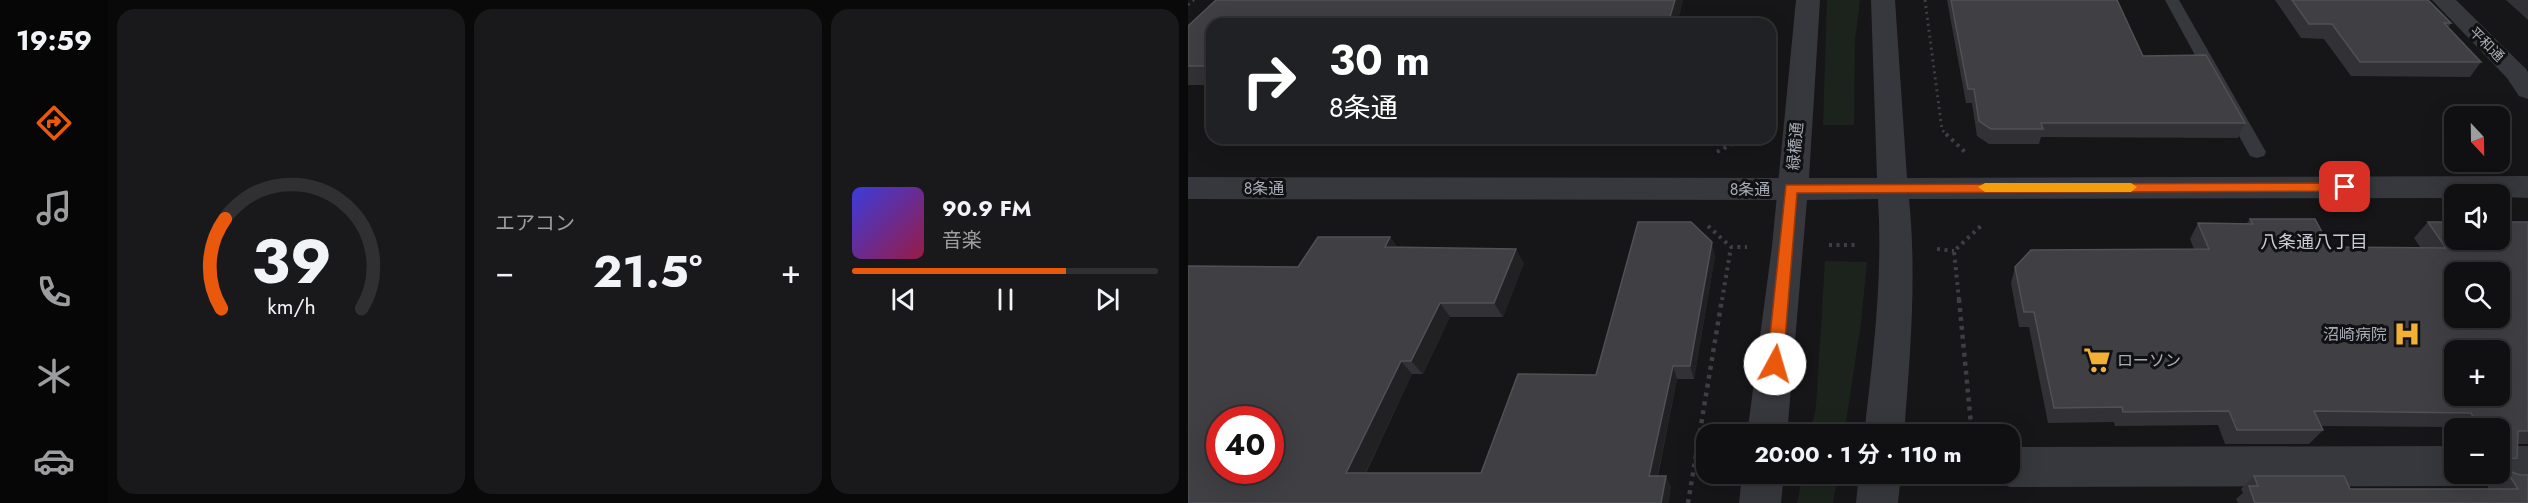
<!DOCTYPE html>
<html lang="ja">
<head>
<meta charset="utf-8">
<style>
  body { margin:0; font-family:Jost,"Noto Sans JP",sans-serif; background:#19191b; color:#f1f3f6; height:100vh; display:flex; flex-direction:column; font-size:22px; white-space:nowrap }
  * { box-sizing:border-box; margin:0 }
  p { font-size:20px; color:#9c9d9f }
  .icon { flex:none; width:33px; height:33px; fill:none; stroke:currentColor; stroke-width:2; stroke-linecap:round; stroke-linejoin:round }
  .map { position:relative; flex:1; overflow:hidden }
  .drawer { display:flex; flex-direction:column; gap:9px; padding:9px; background:#09090a; width:1080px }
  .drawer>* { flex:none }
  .top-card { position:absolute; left:18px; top:18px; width:570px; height:126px; border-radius:18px; box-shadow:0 6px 24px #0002,0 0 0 2px #303032; background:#202124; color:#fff; overflow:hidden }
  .needle { width:39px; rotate:158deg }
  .tools { position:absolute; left:1256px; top:106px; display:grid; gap:12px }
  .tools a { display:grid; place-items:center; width:66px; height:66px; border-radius:12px; background:#101012; box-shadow:0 6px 24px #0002,0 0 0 2px #303032; font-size:30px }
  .speed { position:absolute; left:18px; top:406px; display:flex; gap:12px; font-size:30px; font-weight:700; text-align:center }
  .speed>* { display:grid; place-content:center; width:78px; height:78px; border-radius:50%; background:#101012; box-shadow:0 6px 24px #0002,0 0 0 2px #303032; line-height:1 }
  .speed .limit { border:9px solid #d22; background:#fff; color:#111 }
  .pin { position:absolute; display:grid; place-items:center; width:51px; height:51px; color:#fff; margin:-26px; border-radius:12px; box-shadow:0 3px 9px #0006 }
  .me { position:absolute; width:66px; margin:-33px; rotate:6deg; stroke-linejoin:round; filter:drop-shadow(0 0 4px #0008) }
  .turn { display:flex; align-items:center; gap:21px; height:126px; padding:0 24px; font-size:27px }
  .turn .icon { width:78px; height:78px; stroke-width:2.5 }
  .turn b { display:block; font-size:42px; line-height:51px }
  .big { font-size:45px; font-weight:700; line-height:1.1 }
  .drawer .widget { flex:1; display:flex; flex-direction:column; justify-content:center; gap:9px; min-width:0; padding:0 21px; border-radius:18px; background:#19191b }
  .drawer .dial { align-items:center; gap:0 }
  .dial svg { height:156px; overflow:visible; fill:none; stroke:#303032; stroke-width:7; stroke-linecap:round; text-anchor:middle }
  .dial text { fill:#f1f3f6; stroke:none }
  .song { display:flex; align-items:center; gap:18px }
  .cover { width:72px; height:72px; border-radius:9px; background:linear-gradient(135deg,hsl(240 70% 55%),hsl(340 70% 35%)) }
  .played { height:6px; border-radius:3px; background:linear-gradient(90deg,#ea580c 70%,#303032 70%) }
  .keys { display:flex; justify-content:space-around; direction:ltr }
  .heat { display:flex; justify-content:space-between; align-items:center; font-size:33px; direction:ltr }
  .drawer .tiles { flex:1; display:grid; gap:9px; grid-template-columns:repeat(3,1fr) }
  .trip { position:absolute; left:508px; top:424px; width:324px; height:60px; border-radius:18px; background:#101012; box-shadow:0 6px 24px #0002,0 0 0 2px #303032; font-weight:700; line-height:60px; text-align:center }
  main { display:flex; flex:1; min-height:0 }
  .menu { display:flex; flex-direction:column; width:108px; justify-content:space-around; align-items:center; background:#060607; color:#9c9d9f }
  .menu .icon { width:42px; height:42px }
  .menu .active { color:#ea580c }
  .menu b { font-size:27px; color:#f1f3f6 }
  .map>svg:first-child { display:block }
  .green { fill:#1c231d }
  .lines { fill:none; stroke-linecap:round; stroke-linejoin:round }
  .path-far2 { stroke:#3d3f44; stroke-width:3; stroke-dasharray:2 4; stroke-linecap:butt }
  .path-far1 { stroke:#3d3f44; stroke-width:4; stroke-dasharray:3 4.5; stroke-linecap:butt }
  .path { stroke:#3d3f44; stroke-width:4.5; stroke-dasharray:4 5; stroke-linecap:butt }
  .service { fill:#37383d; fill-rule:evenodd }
  .pedestrian { fill:#37383d; fill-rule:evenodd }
  .minor { fill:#37383d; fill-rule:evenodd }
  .tertiary { fill:#37383d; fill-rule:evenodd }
  .wall { fill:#323236 }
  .shaded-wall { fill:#212124 }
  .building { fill:#3f3f44; stroke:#4f5156; stroke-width:1.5; fill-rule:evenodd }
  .route { fill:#ea580c; stroke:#983908; stroke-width:1.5 }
  .slow { fill:#f59e0b }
  .labels { text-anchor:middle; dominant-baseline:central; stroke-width:6; stroke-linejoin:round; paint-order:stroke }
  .far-street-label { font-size:14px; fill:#a8adb8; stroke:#111113 }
  .street-label { font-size:16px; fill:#a8adb8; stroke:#111113 }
  .poi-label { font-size:16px; fill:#a8adb8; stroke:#111113; text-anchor:end }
  .neighbourhood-label { font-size:18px; fill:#c9ccd4; stroke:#111113 }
</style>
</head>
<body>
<main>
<nav class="menu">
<b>19:59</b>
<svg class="icon active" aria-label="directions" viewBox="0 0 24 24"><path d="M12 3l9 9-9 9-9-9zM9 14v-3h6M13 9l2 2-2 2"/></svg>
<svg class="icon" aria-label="music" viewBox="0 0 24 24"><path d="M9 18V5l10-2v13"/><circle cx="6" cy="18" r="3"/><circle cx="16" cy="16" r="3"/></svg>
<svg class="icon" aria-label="phone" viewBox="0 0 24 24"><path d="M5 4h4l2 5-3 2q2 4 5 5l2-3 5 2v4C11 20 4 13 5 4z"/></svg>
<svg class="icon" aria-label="climate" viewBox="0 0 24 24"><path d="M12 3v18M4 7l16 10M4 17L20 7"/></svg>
<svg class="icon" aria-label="car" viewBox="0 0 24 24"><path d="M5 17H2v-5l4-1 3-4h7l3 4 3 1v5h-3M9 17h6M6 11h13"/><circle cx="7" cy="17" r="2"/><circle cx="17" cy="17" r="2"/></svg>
</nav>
<section class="drawer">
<div class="tiles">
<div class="widget dial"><svg viewBox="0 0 100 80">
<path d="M14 69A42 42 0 1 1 86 69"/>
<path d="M14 69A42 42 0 0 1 16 23" stroke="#ea580c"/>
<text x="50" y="56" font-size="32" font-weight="700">39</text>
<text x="50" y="72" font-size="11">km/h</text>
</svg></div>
<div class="widget"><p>エアコン</p>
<div class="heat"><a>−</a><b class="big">21.5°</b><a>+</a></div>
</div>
<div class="widget">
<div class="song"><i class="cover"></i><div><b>90.9 FM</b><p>音楽</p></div></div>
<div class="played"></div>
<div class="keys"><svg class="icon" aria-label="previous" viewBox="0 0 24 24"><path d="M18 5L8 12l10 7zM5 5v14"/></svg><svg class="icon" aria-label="pause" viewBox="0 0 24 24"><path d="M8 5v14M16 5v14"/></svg><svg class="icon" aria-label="next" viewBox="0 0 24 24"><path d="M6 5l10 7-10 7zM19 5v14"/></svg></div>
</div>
</div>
</section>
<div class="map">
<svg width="1340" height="503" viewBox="0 0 1340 503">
  <rect width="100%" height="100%" fill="#161618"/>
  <path class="green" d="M639,0H672L667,41L666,125H635Z
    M637,261L679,262L673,323L656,435H622L628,407Z
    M615,474H650L645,503H609Z"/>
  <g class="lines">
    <path class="path-far2" d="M737,0L754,130L759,135
      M0,5L6,0"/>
    <path class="path-far1" d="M758,134L778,153
      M529,152L555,138
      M520,226L543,247H559
      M641,245H667
      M749,249L766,251
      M534,300L543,247
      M771,300L766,251L795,224"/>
    <path class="path" d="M771,299L784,435
      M500,503L534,299"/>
    <path class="service" d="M977,0H991L1078,152L1076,156L1069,158L1062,156Z"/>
    <path class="pedestrian" d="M1244,0H1268L1338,69L1340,72V99L1331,96L1319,78Z"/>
    <path class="minor" d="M0,177L603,178L614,181L618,189L614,197L603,200L0,199Z
      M1266,446V474H1283L1281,480L1266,486L822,487L807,481L804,474H822V447Z
      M1311,446H1340V486H1311L1296,480L1294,474H1311Z"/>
    <path class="tertiary" d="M608,0H632L621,178H689L683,0H707L719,178L1340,176V198L1266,195V198L721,199C729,278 722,356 716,435H676C685,356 695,279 690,199L619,200L599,435H559L584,246Z
      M554,474H596L593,503H551Z
      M671,474H713L710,503H668Z"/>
  </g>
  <path class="wall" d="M28,0H495L489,24H24V85H0V26Z
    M759,0H929L955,56L1057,123L1050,138L853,137L851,144H801L789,136L784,103H778Z
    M1087,0H1240L1263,23L1260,28L1293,62L1282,77L1163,76L1136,39L1113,38Z
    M1318,0H1340V20Z
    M1062,219L1142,247L1233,248L1226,238L1240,222H1340V444H1329V458L1311,470V429H1266V430L1264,427L1133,426L1135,430L1121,444H1037L1030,425L927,426L926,422L860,423L841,327H831L823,283L827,267L1006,249L1002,239L1010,223H1059Z
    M202,237L209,247L336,263L315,317H262L235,374H224L178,473H293L408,375L527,256L506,379H489L470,476L483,487L0,503L110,267Z
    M1318,470L1332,475L1340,503H1050L1048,499L1055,493L1053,489L1066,476L1162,489H1301L1298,483Z"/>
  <path class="shaded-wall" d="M487,0H495L489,24H482L481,20Z
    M202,237L212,252L197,247Z
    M524,242L527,256L506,379L502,366Z
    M328,249L336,263L315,317L306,303Z
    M252,303L262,317L235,374L223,361Z
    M213,361L224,374L172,484L158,473Z
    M485,366L489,379L467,488L461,476Z
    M478,476L483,487L481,503H473Z"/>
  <path class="building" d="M28,0H487L481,20H449L447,24H24V66H0V26Z
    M763,0H929L955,56L1018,55L1057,123H853L855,129H803L791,121L786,89H780Z
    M1104,0H1240L1263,23H1256L1293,62H1172L1144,24H1121Z
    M1062,219H1127L1142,247L1258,248L1240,222H1266V240H1311V222H1340V431H1330L1329,458L1312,460L1311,459V429H1293L1283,413L1126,411L1135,430H1049L1041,411L935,412L934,407L866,408L846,312H836L827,267L843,250L1021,249L1010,223L1065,224ZM1266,273H1311V318H1266ZM1266,351H1311V396H1266Z
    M450,222H503L524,242L502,366H485L461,476H478L473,503H0V266L110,267L130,237H202L197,247L328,249L306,303H252L223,361H213L158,473H293L330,374L408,375ZM32,420H82V471H32Z
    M1318,470L1332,475H1340V503H1067L1061,486H1070L1066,476H1156L1162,489H1330Z"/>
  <path class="route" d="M1157,183L1163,187L1157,191L609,193L595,364L592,369L587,371L581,369L579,364L598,185Z"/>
  <path class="slow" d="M797,183H943L949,187L943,192H797L790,187Z"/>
  <defs>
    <symbol id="hospital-bare" viewBox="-9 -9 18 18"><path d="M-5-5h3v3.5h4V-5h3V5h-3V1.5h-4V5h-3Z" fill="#f2b134" stroke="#111113" stroke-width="2.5" paint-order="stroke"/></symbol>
    <symbol id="supermarket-bare" viewBox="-9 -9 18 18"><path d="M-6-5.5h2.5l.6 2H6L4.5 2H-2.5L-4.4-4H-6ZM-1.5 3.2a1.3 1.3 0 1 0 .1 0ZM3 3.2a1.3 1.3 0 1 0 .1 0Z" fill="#f2b134" stroke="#111113" stroke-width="2.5" paint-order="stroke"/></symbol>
  </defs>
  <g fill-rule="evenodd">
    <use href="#hospital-bare" x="1200" y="315" width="38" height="38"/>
    <use href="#supermarket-bare" x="890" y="341" width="38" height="38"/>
  </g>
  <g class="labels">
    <g class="far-street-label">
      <text transform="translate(1299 44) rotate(45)">平和通</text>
    </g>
    <g class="street-label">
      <text transform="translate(607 146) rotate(-85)">緑橋通</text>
      <text x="76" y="188">8条通</text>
      <text x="562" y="189">8条通</text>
    </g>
    <g class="poi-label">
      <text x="1199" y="334">沼崎病院</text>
      <text x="929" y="360" text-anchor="start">ローソン</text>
    </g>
    <g class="neighbourhood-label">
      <text x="1126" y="242">八条通八丁目</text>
    </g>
  </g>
</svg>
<div class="tools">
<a><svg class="needle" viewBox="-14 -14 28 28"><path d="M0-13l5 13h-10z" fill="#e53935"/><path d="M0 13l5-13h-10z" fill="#9c9d9f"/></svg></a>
<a><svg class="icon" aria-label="sound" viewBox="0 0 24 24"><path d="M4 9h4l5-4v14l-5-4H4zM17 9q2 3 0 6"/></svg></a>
<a><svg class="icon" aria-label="search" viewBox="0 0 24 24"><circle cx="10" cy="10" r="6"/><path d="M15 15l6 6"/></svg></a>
<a>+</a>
<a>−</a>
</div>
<div class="speed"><div class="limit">40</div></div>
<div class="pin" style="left:1157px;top:187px;background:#d93025"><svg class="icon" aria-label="arrive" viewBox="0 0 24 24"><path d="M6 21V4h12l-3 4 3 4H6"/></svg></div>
<svg class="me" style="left:587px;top:364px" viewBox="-20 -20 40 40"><circle r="19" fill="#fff"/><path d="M0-13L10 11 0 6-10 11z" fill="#ea580c"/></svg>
<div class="trip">20:00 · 1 分 · 110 m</div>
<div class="top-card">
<div class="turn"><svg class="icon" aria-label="right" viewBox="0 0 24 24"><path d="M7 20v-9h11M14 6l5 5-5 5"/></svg><div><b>30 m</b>8条通</div></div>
</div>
</div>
</main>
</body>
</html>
